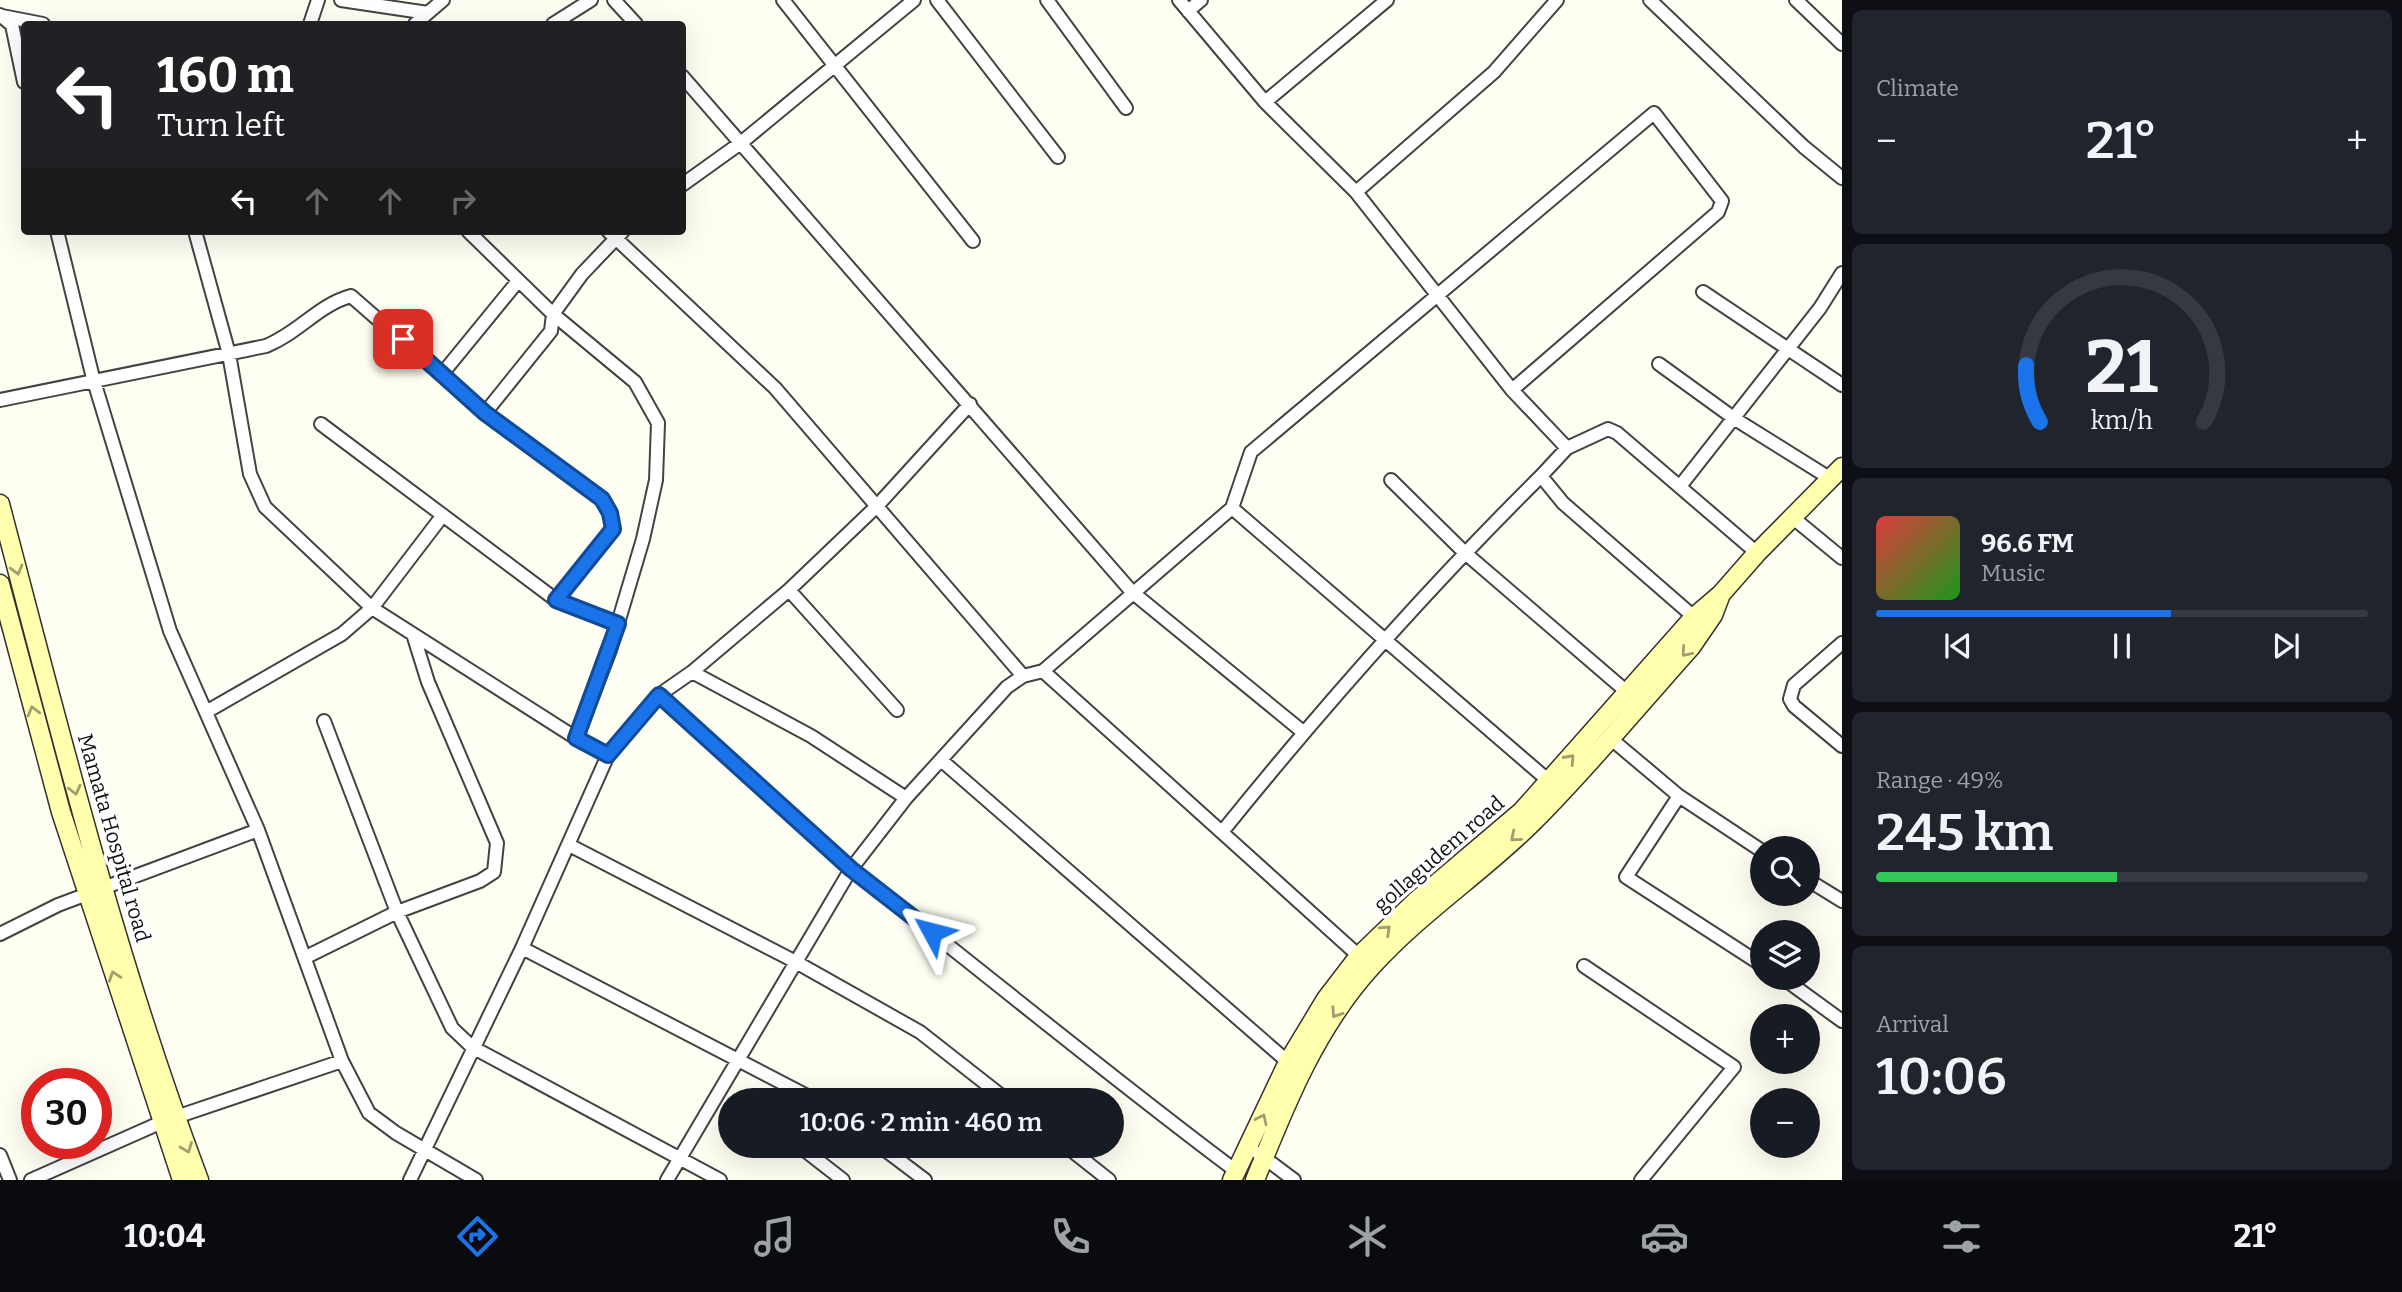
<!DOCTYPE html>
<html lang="en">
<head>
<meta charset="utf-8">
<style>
  body { margin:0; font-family:Bitter,serif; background:#20242c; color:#f1f3f6; height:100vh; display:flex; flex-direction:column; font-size:26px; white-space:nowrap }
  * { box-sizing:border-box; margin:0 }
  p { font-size:23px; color:#9ea1a6 }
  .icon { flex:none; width:38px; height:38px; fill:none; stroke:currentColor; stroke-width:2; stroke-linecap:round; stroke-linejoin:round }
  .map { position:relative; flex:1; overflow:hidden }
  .panel { display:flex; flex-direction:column; gap:10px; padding:10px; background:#0d0f14; width:560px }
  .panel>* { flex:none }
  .banner { position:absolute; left:21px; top:21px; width:665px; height:214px; border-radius:7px; box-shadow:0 7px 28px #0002; background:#202124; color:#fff; overflow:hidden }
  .controls { position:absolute; left:1750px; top:836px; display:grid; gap:14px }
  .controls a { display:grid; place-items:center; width:70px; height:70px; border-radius:50%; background:#171b24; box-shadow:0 7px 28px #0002; font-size:35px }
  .speed { position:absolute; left:21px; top:1068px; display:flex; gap:14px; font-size:35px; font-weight:700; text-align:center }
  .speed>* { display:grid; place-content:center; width:91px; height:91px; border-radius:50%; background:#171b24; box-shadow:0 7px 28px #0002; line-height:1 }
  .speed .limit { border:10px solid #d22; background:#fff; color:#111 }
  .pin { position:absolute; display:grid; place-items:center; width:60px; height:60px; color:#fff; margin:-30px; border-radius:14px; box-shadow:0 4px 10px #0006 }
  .me { position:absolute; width:77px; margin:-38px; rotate:308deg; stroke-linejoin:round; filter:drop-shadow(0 0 5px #0008) }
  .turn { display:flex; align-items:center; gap:24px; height:147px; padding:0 21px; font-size:32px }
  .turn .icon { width:91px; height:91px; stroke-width:2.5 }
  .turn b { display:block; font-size:49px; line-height:60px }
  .lanes { display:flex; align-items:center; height:66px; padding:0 21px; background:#0003; justify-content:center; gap:35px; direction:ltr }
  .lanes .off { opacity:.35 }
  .big { font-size:52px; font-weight:600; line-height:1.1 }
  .panel .tile { flex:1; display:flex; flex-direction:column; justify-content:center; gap:10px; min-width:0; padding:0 24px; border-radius:10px; background:#20242c }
  .panel .dial { align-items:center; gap:0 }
  .dial svg { height:182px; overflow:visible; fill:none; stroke:#363941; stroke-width:7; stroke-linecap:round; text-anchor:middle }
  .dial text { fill:#f1f3f6; stroke:none }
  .song { display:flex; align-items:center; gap:21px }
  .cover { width:84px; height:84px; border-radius:10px; background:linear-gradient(135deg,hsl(0 70% 55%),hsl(120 70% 35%)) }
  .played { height:7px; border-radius:4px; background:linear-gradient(90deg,#1a73e8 60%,#363941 60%) }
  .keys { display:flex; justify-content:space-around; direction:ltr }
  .heat { display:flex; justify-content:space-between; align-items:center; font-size:38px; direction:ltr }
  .charge { height:10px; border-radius:5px; background:linear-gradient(90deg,#34c759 49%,#363941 0) }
  .trip { position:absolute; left:718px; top:1088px; width:406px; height:70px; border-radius:35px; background:#171b24; box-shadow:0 7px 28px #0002; font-weight:600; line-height:70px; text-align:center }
  .menu { display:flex; height:112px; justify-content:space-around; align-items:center; background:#090b0e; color:#9ea1a6 }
  .menu .icon { width:49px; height:49px }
  .menu .selected { color:#1a73e8 }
  .menu b { font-size:32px; color:#f1f3f6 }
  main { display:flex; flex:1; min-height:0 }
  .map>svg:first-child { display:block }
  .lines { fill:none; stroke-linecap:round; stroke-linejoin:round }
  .street-casing { stroke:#434343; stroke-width:16 }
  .secondary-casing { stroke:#323232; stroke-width:21 }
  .street { stroke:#fff; stroke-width:12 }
  .secondary { stroke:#ffffae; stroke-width:18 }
  .oneway { stroke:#9f9f6f }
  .route-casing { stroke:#114b97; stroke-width:18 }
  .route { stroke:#1a73e8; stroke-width:12 }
  .labels { text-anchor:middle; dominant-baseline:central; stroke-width:7; stroke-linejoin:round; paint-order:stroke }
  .street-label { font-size:21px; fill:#101010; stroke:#fff }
</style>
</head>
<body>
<main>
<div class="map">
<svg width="1842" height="1180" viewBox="0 0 1842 1180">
  <rect width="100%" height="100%" fill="#fffef3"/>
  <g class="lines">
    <defs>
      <path id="street" d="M341,0L428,13
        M614,0L636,24
        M783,0L973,241
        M937,0L1058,157
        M1047,0L1126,108
        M1179,0L1265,102L1356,192L1512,390L1567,448L1541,476L1563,503L1694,617
        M1650,0L1804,147L1842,178
        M1796,0L1842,44
        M1188,11L1201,0
        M0,15L12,25L24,82
        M2,16L43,24
        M310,24L318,0
        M415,24L443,0
        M553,24L591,0
        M682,76L1132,592L1303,732
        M1265,102L1387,0
        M682,185L742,142L914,0
        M1356,192L1494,72L1557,0
        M57,231L93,378L170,631L258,830L342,1061L369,1113L396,1133L476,1180
        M195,231L229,354L250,474L265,507L372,608L576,738L608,755L522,948L410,1180
        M468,231L553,314L551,331L485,413
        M608,231L775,388L1023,676
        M1703,292L1842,385
        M1659,364L1735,419L1831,479
        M442,374L518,281
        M0,400L266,346C300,332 318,305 351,296L485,413L602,499L610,513L613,529L556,600
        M321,424L556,600L618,624
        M1567,448L1608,429L1617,433L1757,553
        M1391,480L1464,552L1627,692
        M1681,485L1820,308L1842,273
        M1232,508L1550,782
        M1792,517L1842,558
        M789,590L897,710
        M1842,643L1794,685L1790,699L1794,706L1842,746
        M1043,671L1359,956
        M692,672L811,736L906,798
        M659,695L851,869L667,1180
        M206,712L342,634L372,608L443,515
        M324,721L397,912L452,1028L472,1047L720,1180
        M576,738L610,650L643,539L656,480L658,423L635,382L553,314L582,274L623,231
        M1610,738L1679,796L1762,851
        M608,755L659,695L692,672L789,590L877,506L970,404
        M941,760L1288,1062
        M1679,796L1626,877L1762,965
        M1222,832C1322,708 1428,588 1541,476
        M569,845L794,961L920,1032L1008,1101
        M1808,880L1842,901
        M0,934L58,905L258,830
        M522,948L817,1101
        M306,957L397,912L480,881L494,872L497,843L428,682L413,634
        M1584,966L1734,1067L1641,1180
        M1783,978L1842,1021
        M176,1117L342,1061
        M880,1146L925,1180
        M1066,1146L1109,1180
        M807,1152L843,1180
        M1258,1153L1294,1180
        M0,1155L10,1180
        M1236,1171C1105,1073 980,969 851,869L906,798L1007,687L1023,676L1043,671L1232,508L1251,452L1654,113L1722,201L1718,212L1512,390
        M31,1180L162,1122"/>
      <path id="secondary" d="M0,504C60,732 116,960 199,1180
        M0,584L61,812L182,1180
        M1232,1180L1288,1062L1326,999L1359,956L1417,900L1522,811L1694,617L1721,594L1757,553L1842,467
        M1255,1180C1285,1105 1316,1027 1372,966C1421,912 1483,872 1534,821C1589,766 1639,705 1691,647L1713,615L1721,594"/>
    </defs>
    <use href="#street" class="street-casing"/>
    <use href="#secondary" class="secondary-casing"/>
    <use href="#street" class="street"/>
    <use href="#secondary" class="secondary"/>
  </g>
  <defs><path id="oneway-chevron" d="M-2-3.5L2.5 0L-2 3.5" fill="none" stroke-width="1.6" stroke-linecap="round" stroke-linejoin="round" transform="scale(1.75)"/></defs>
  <g class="oneway">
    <use href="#oneway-chevron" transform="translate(17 570) rotate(75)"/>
    <use href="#oneway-chevron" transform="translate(1686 652) rotate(131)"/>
    <use href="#oneway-chevron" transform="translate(33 711) rotate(-105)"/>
    <use href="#oneway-chevron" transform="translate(1570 759) rotate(-48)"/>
    <use href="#oneway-chevron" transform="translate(75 790) rotate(76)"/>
    <use href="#oneway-chevron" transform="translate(1515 837) rotate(140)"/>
    <use href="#oneway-chevron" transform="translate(1386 930) rotate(-43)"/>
    <use href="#oneway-chevron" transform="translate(114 976) rotate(-108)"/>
    <use href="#oneway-chevron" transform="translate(1336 1013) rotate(123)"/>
    <use href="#oneway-chevron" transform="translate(1262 1119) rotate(-65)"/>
    <use href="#oneway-chevron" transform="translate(187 1148) rotate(69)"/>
  </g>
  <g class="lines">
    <defs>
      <path id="route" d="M403,339L485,413L602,499L610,513L613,529L556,600L618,624L576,738L608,755L659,695L851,869L932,932"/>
    </defs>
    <use href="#route" class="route-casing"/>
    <use href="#route" class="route"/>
  </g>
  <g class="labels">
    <g class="street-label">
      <text transform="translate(114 838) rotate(74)">Mamata Hospital road</text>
      <text transform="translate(1439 854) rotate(-41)">gollagudem road</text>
    </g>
  </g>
</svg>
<div class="controls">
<a><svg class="icon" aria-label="search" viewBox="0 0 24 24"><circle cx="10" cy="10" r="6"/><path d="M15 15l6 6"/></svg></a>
<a><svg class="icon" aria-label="layers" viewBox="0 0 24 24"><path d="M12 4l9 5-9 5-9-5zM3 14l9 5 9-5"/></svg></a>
<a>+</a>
<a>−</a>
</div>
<div class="speed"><div class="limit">30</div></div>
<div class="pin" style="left:403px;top:339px;background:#d93025"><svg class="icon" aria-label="arrive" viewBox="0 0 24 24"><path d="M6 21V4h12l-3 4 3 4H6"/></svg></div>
<svg class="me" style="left:932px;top:932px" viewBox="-20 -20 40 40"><path d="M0-17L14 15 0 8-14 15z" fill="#1a73e8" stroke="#fff" stroke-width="4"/></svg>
<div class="trip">10:06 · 2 min · 460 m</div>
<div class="banner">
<div class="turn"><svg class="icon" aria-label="left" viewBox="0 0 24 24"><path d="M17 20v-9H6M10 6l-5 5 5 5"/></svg><div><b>160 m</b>Turn left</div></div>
<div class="lanes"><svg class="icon" aria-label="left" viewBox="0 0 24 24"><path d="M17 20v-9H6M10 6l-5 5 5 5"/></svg><svg class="icon off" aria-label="ahead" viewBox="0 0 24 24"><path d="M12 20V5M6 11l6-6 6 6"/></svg><svg class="icon off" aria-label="ahead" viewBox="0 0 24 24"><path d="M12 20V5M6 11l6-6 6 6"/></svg><svg class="icon off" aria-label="right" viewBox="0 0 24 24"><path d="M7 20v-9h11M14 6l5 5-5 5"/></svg></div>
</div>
</div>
<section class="panel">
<div class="tile"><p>Climate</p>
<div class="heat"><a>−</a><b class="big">21°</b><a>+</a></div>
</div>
<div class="tile dial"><svg viewBox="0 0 100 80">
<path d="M14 69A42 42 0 1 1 86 69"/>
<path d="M14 69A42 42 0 0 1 8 44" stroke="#1a73e8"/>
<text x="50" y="56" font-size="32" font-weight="700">21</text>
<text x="50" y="72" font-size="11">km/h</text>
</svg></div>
<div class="tile">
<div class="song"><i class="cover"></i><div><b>96.6 FM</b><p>Music</p></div></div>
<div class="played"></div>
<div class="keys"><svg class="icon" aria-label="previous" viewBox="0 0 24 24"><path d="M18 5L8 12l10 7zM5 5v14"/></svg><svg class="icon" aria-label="pause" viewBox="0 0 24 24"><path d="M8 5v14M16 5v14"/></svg><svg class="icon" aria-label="next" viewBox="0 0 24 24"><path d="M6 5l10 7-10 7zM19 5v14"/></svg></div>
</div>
<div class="tile"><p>Range · 49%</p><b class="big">245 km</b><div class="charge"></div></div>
<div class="tile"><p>Arrival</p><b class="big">10:06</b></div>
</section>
</main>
<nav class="menu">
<b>10:04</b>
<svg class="icon selected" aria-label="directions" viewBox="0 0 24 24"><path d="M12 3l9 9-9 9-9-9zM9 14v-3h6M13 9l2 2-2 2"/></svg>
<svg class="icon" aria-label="music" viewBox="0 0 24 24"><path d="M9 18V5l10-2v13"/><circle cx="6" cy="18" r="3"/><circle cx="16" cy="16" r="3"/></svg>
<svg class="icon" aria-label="phone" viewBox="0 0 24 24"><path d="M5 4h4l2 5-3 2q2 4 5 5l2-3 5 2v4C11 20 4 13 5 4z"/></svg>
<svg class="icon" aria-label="climate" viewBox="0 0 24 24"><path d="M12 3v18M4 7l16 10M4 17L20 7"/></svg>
<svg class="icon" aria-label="car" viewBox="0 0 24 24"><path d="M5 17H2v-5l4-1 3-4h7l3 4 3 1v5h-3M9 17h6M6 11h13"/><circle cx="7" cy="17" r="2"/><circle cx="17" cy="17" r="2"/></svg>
<svg class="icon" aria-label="filters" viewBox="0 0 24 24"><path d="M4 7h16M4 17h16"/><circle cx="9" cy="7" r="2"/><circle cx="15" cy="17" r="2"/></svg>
<b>21°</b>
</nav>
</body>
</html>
